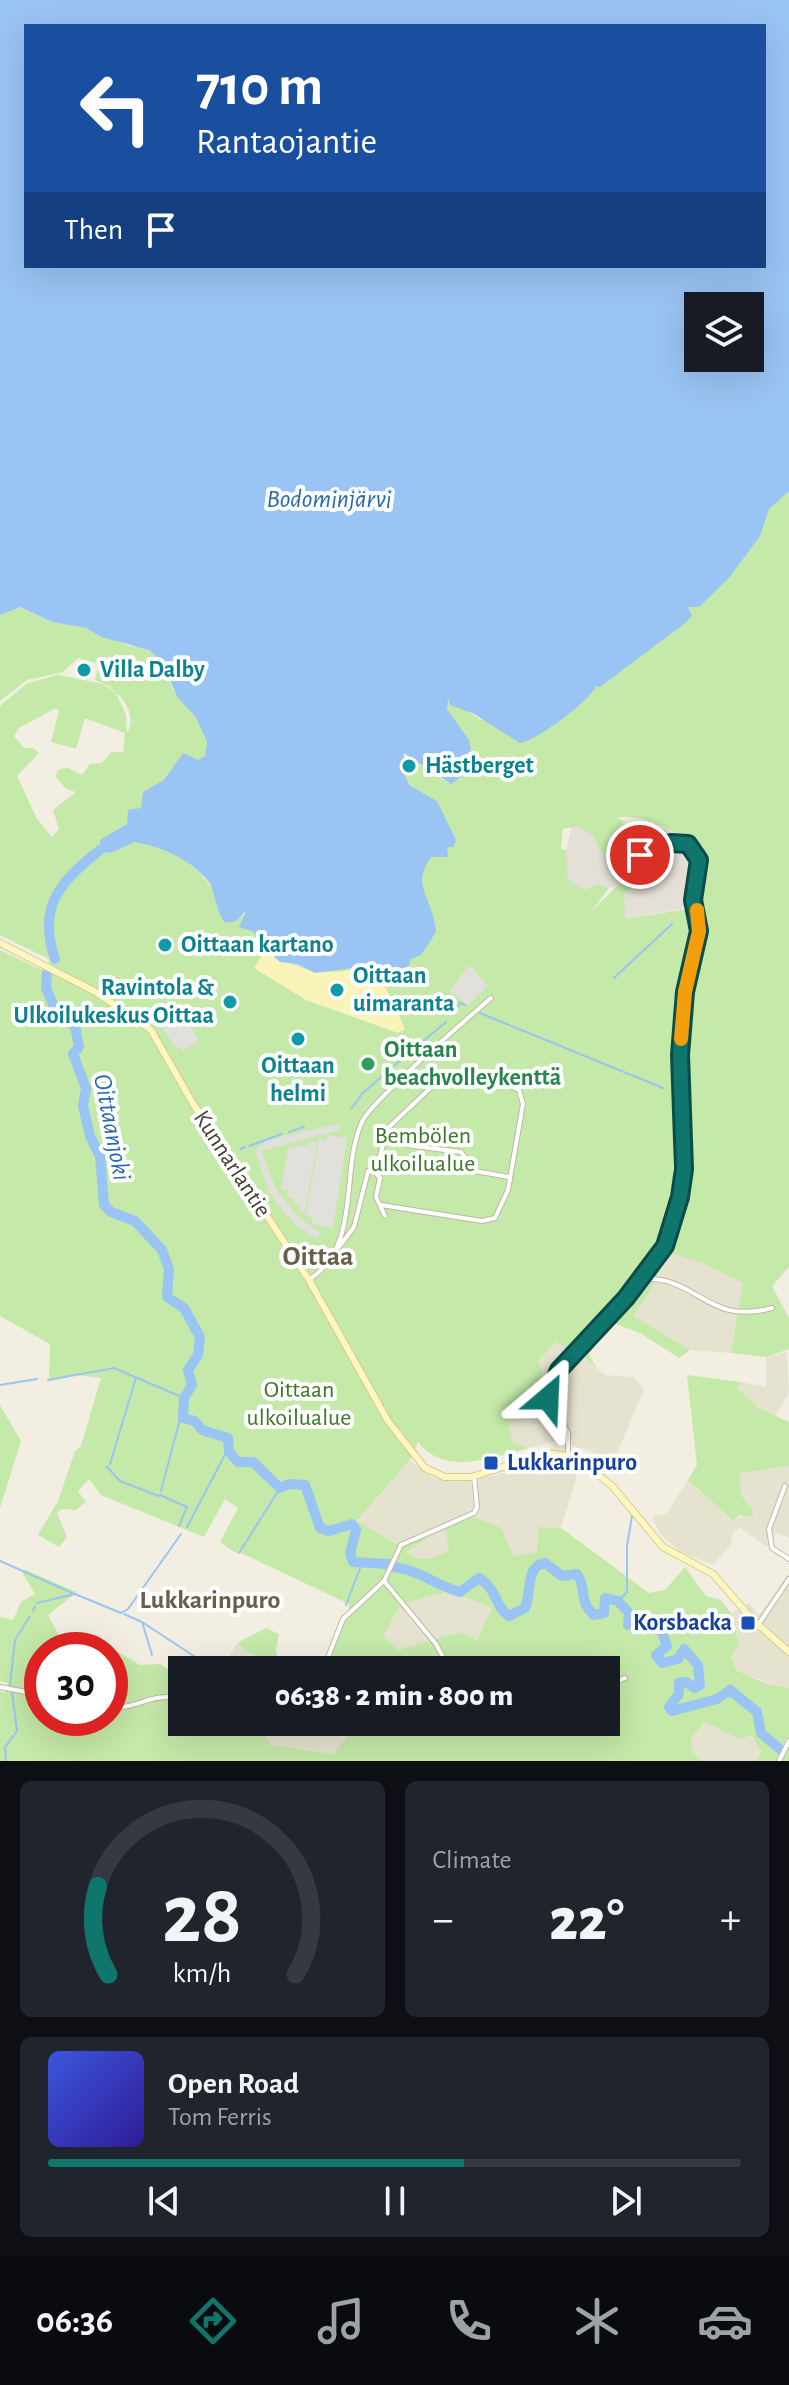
<!DOCTYPE html>
<html lang="en">
<head>
<meta charset="utf-8">
<style>
  body { margin:0; font-family:"Alegreya Sans",sans-serif; background:#20242c; color:#f1f3f6; height:100vh; display:flex; flex-direction:column; font-size:30px; white-space:nowrap }
  * { box-sizing:border-box; margin:0 }
  p { font-size:26px; color:#9ea1a6 }
  .icon { flex:none; width:44px; height:44px; fill:none; stroke:currentColor; stroke-width:2; stroke-linecap:round; stroke-linejoin:round }
  .map { position:relative; height:1761px; overflow:hidden }
  .drawer { display:flex; flex-direction:column; gap:20px; padding:20px; background:#0d0f14; flex:1 }
  .drawer>* { flex:none }
  .guide { position:absolute; left:24px; top:24px; width:742px; height:244px; border-radius:0px; box-shadow:0 8px 32px #0002; background:#1a4fa0; color:#fff; overflow:hidden }
  .controls { position:absolute; left:684px; top:292px; display:grid; gap:16px }
  .controls a { display:grid; place-items:center; width:80px; height:80px; border-radius:0px; background:#171b24; box-shadow:0 8px 32px #0002; font-size:40px }
  .speed { position:absolute; left:24px; top:1632px; display:flex; gap:16px; font-size:40px; font-weight:700; text-align:center }
  .speed>* { display:grid; place-content:center; width:104px; height:104px; border-radius:50%; background:#171b24; box-shadow:0 8px 32px #0002; line-height:1 }
  .speed .limit { border:12px solid #d22; background:#fff; color:#111 }
  .pin { position:absolute; display:grid; place-items:center; width:68px; height:68px; color:#fff; margin:-34px; border:4px solid #fff; border-radius:50%; box-shadow:0 2px 8px #0007 }
  .me { position:absolute; width:88px; margin:-44px; rotate:26deg; stroke-linejoin:round; filter:drop-shadow(0 0 6px #0008) }
  .turn { display:flex; align-items:center; gap:28px; height:168px; padding:0 40px; font-size:36px }
  .turn .icon { width:104px; height:104px; stroke-width:2.5 }
  .turn b { display:block; font-size:56px; line-height:68px }
  .then { display:flex; align-items:center; height:76px; padding:0 40px; background:#0003; gap:16px; font-size:30px }
  .big { font-size:60px; font-weight:800; line-height:1.1 }
  .drawer .tile { flex:1; display:flex; flex-direction:column; justify-content:center; gap:12px; min-width:0; padding:0 28px; border-radius:12px; background:#20242c }
  .drawer .dial { align-items:center; gap:0 }
  .dial svg { height:208px; overflow:visible; fill:none; stroke:#363941; stroke-width:7; stroke-linecap:round; text-anchor:middle }
  .dial text { fill:#f1f3f6; stroke:none }
  .song { display:flex; align-items:center; gap:24px }
  .cover { width:96px; height:96px; border-radius:12px; background:linear-gradient(135deg,hsl(230 70% 55%),hsl(250 70% 35%)) }
  .played { height:8px; border-radius:4px; background:linear-gradient(90deg,#0f766e 60%,#363941 60%) }
  .keys { display:flex; justify-content:space-around; direction:ltr }
  .heat { display:flex; justify-content:space-between; align-items:center; font-size:44px; direction:ltr }
  .drawer .tiles { flex:1; display:grid; gap:20px; grid-template-columns:1fr 1fr }
  .tile:last-child { grid-column:span 2 }
  .trip { position:absolute; left:168px; top:1656px; width:452px; height:80px; border-radius:0px; background:#171b24; box-shadow:0 8px 32px #0002; font-weight:800; line-height:80px; text-align:center }
  .dock { display:flex; height:128px; justify-content:space-around; align-items:center; background:#090b0e; color:#9ea1a6 }
  .dock .icon { width:56px; height:56px }
  .dock .active { color:#0f766e }
  .dock b { font-size:36px; color:#f1f3f6 }
  .map>svg:first-child { display:block }
  .residential { fill:#e6e2d0 }
  .industrial { fill:#e4e0d7 }
  .green { fill:#c4e9a8; fill-rule:evenodd }
  .sand { fill:#faf4ba }
  .parking { fill:#e2e0db }
  .water { fill:#9ac4f3; fill-rule:evenodd }
  .lines { fill:none; stroke-linecap:round; stroke-linejoin:round }
  .stream { stroke:#9ac4f3; stroke-width:2 }
  .river { stroke:#9ac4f3; stroke-width:10 }
  .street-casing { stroke:#beb8a4; stroke-width:6 }
  .secondary-casing { stroke:#d4cb8f; stroke-width:8 }
  .street { stroke:#fff; stroke-width:4 }
  .secondary { stroke:#fff7bf; stroke-width:6 }
  .route-casing { stroke:#0a4d48; stroke-width:20 }
  .route { stroke:#0f766e; stroke-width:14 }
  .slow { stroke:#f59e0b; stroke-width:14 }
  .culture-dot { fill:#0f9aa8; stroke:#fff; stroke-width:3 }
  .leisure-dot { fill:#2e9e5b; stroke:#fff; stroke-width:3 }
  .transit-dot { fill:#1a4fb4; stroke:#fff; stroke-width:3 }
  .labels { text-anchor:middle; dominant-baseline:central; stroke-width:8; stroke-linejoin:round; paint-order:stroke }
  .culture-label { font-size:24px; font-weight:bold; fill:#0d838f; stroke:#fff; text-anchor:start }
  .leisure-label { font-size:24px; font-weight:bold; fill:#27864d; stroke:#fff; text-anchor:start }
  .park-label { font-size:24px; fill:#397724; stroke:#fff }
  .street-label { font-size:24px; fill:#443f32; stroke:#fff }
  .transit-label { font-size:24px; font-weight:bold; fill:#164399; stroke:#fff; text-anchor:start }
  .water-label { font-size:26px; font-style:italic; fill:#2767b4; stroke:#fff }
  .neighbourhood-label { font-size:26px; font-weight:bold; fill:#675f49; stroke:#fff }
  .quarter-label { font-size:28px; font-weight:bold; fill:#675f49; stroke:#fff }
</style>
</head>
<body>
<div class="map">
<svg width="789" height="1761" viewBox="0 0 789 1761">
  <rect width="100%" height="100%" fill="#f2efe2"/>
  <path class="residential" d="M667,1252L705,1264L743,1283L731,1353L690,1350L633,1316L648,1295Z
    M556,1342L580,1353L605,1375L633,1377L644,1389L612,1465L589,1450L572,1446L568,1429L562,1432L563,1439L529,1448L511,1442L508,1423L548,1383L537,1360Z
    M787,1352L789,1393L775,1416L759,1408L737,1388L741,1382L766,1387V1357Z
    M570,1459L580,1465L561,1528L538,1527L537,1553L513,1556L473,1517L479,1508L478,1479Z
    M410,1460L432,1478L471,1481L474,1507L468,1514L398,1544L357,1522Z
    M789,1466V1538L777,1533L767,1547L739,1527L732,1534L731,1544L713,1565L681,1552L661,1535L652,1517L666,1514L688,1480L732,1521L754,1511L741,1498L738,1487L741,1473Z
    M445,1527L449,1550L428,1561H419L407,1552L426,1539L425,1535Z
    M789,1573V1688L782,1689L736,1670L731,1657L739,1643L731,1613L749,1603L759,1615Z
    M450,1591L492,1608L477,1640L460,1632L398,1650L383,1636L401,1604Z
    M237,1643L250,1654L278,1661L273,1670H221Z
    M704,1720L739,1739L750,1735L761,1752L757,1761H702L693,1752L691,1739Z
    M275,1722H350L349,1734L333,1754L269,1745L263,1730Z"/>
  <path class="industrial" d="M573,822L593,836L601,852L607,853L608,836L646,823L656,824L702,847L695,897L681,909L625,919L621,876L618,885L609,888L599,884L584,890L568,879L565,855Z"/>
  <path class="green" d="M789,449V1267L772,1286L789,1318V1349L766,1357L731,1353L743,1283L705,1264L667,1252L684,1196L687,1169L682,1053L694,959L702,935L700,909L695,900L703,847C678,835 645,812 617,818L623,821V833L608,836L607,853L601,852L593,836L578,826L563,829L561,849L566,850L568,879L584,890L599,884L609,888L592,911L618,885L621,876L631,888L623,895L626,919L693,908L696,931L674,1050L677,1130L673,1131V1188L660,1245L643,1273L577,1349L572,1351L556,1342L538,1360L548,1389L519,1410L508,1423L512,1442L529,1448C491,1457 446,1477 418,1442L410,1460L357,1521L402,1547L425,1535L426,1539L407,1552C424,1564 432,1559 449,1550L445,1527L473,1517L501,1528L513,1556L537,1552L538,1527L561,1528L649,1593L665,1590L685,1567L706,1596L721,1600L731,1613L739,1644L731,1657L736,1670L767,1684L789,1688V1761H757L761,1752L751,1735L739,1739L704,1721L691,1739L693,1752L702,1761H0V1691L5,1693L8,1683L0,1681V1617L13,1620L21,1602L35,1594L23,1574V1569L77,1592L48,1615L67,1650H42V1718H110V1650H72L95,1639L140,1665L160,1664L182,1679V1722H245L263,1730L270,1745L333,1754L349,1734L350,1722H606V1670H325L345,1621L356,1606L349,1611V1604L239,1552L236,1553L220,1542L238,1508L225,1499L204,1537L101,1495L89,1479L78,1491L86,1502L76,1510L61,1509L57,1513L67,1537L59,1547L38,1535L58,1501L75,1451L81,1446L101,1378L78,1375L49,1381L50,1344L0,1316V950L48,973L49,959L0,935V706L26,684L56,675L69,677L103,684L116,693L126,715L127,733C140,712 116,686 95,680L99,664L78,658L63,672L27,680L0,701V615L19,607L52,622L86,628L129,646L146,647L159,659L174,691L195,716L207,742V752L186,782L98,848L101,852C115,852 123,843 136,842C182,840 212,886 235,919L253,911C265,952 265,954 306,968L423,901L418,880L421,864L432,856L444,854L452,832L413,794L397,772L402,754L409,760V756C427,759 435,781 452,783L441,704L451,701L481,720ZM54,709L59,710L51,742L76,749L85,718L125,733L123,752H111L102,763L90,764L82,775L68,768L59,769L55,776L66,789L76,792L53,810L59,829L52,837L37,819L17,776L39,753L33,748H24L14,736L19,728ZM450,1591L492,1608L477,1640L460,1632L398,1650L383,1636L401,1604Z
    M661,1258L664,1261L648,1295L633,1316L690,1350L679,1358L640,1333L610,1322L589,1344L587,1351L596,1367L580,1353C605,1319 637,1293 661,1258Z
    M687,1375L741,1382L737,1388L759,1408L789,1422V1466L741,1473C737,1492 741,1498 754,1511L752,1517L740,1515L733,1521L688,1480L697,1465Z
    M0,1405L21,1441L0,1508Z
    M266,1628L279,1634L276,1649L278,1661L250,1654L237,1643Z"/>
  <path class="sand" d="M266,949C290,968 319,976 350,970C360,969 366,965 375,965L405,1029L398,1033L306,1000L254,968Z"/>
  <path class="parking" d="M469,965L488,986L468,1005L450,991Z
    M186,1012L195,1026L192,1028L198,1041L183,1051L180,1047L177,1049L162,1028Z
    M340,1123L339,1130L261,1151L276,1189L298,1217L321,1233L316,1239L296,1226L270,1194L255,1151L265,1141Z
    M327,1135L347,1138L333,1228L312,1224L313,1217L306,1216L319,1139L326,1140Z
    M310,1141L317,1142L305,1213L298,1212L300,1204L293,1203V1199L287,1197L288,1190L281,1189L288,1148L309,1145Z"/>
  <path class="water" d="M0,0H789V491L769,509L760,536L729,578L699,607H688L692,616L684,624L600,687L596,686C589,702 536,741 520,743L474,714L450,705L448,699L447,709L469,740L474,767L451,784L404,753L401,768L410,786L437,801L456,840L453,847H447L448,857H431C410,886 433,897 436,932L421,955L411,959L405,976L385,972L375,965L315,973L297,964L280,962L267,950L263,952L254,932L239,927L246,911L236,921L225,923C215,909 215,891 209,882C192,860 161,846 134,842L113,852L101,853L100,840L127,824L128,810L141,808L143,792L164,780L183,753L198,760L205,756L207,742L195,716L178,698L161,661L149,650L102,637L86,628L52,622L20,607L0,615ZM26,26H764V266H26ZM698,306H750V358H698Z"/>
  <g class="lines">
    <path class="stream" d="M614,978L672,924
      M455,1011L460,1003L465,1005
      M480,1013L663,1088
      M409,1053L446,1022
      M351,1109L363,1093L402,1059
      M289,1132L304,1127
      M249,1146L282,1134
      M240,1149L245,1147
      M48,1380L114,1368L184,1398
      M0,1385L37,1379
      M110,1464L136,1378
      M107,1467L120,1481L159,1496
      M161,1491L181,1415
      M160,1495L187,1507L179,1526
      M187,1527L229,1447
      M239,1553L280,1488
      M0,1561L72,1593
      M618,1601L627,1592V1546L632,1516
      M37,1603L75,1594L121,1613L128,1609L181,1534
      M346,1605L362,1563
      M33,1611L35,1606
      M124,1614L142,1622L152,1655
      M142,1622L215,1670
      M10,1685L15,1640L30,1616
      M6,1761L5,1747L17,1731L12,1691"/>
    <path class="river" d="M55,959C37,907 60,881 100,850
      M47,973L46,988L59,1018L75,1026L79,1047L73,1054L86,1088L83,1106L90,1136L100,1156L104,1205L111,1212L135,1221L162,1250L169,1269L167,1297L184,1308L200,1337L198,1355L188,1370L192,1385L184,1398L183,1418L195,1421L202,1430L228,1438L229,1452L238,1462H253L280,1488L289,1484L305,1485L320,1528L329,1531L352,1524L356,1530L350,1554L353,1562L389,1564
      M395,1567C421,1571 435,1585 460,1592L479,1578C499,1591 494,1606 509,1616L525,1608C532,1592 525,1566 545,1563L562,1576L577,1574C588,1589 577,1600 594,1615L604,1613L605,1598L618,1601L629,1613L628,1625L657,1620L667,1646L656,1655L662,1663L678,1659L684,1649L698,1665L700,1685L695,1688L686,1682L679,1683V1694L669,1707L672,1711L717,1699L730,1690L757,1712L761,1733L781,1750"/>
    <defs>
      <path id="street" d="M385,1136L406,1145L461,1152L475,1171L509,1177
        M375,1172L388,1128L442,1077L506,1084L519,1090L523,1104L508,1190L495,1218L482,1221L381,1205
        M339,1247L354,1227L368,1171L375,1172L380,1178L376,1197L385,1216
        M642,1279C699,1276 706,1326 772,1308
        M309,1280C363,1243 339,1173 362,1122C371,1101 468,1018 491,998
        M568,1453V1433L548,1398L553,1380L642,1279L665,1246L680,1197L684,1169L680,1055L685,992L699,931L693,900L699,860L688,844L671,843L640,855
        M785,1486L769,1529L772,1548L789,1559
        M384,1581L436,1644L450,1670
        M758,1625L789,1579
        M323,1670L343,1619L384,1581L401,1545L474,1513L477,1507L474,1476
        M606,1686L625,1678
        M0,1687L42,1695
        M110,1707C138,1710 151,1691 182,1699
        M231,1722C248,1730 258,1733 275,1722
        M779,1761L789,1741"/>
      <path id="secondary" d="M0,943L94,991L151,1030L192,1102L309,1280L388,1421L425,1468L445,1477H471L547,1453L577,1457L613,1487L663,1547L713,1574L753,1620L789,1652"/>
    </defs>
    <use href="#street" class="street-casing"/>
    <use href="#secondary" class="secondary-casing"/>
    <use href="#street" class="street"/>
    <use href="#secondary" class="secondary"/>
  </g>
  <g class="lines">
    <defs>
      <path id="route" d="M548,1398L559,1370L626,1298L665,1246L680,1197L684,1169L680,1055L685,992L699,931L693,900L699,860L688,844L671,843L640,855"/>
    </defs>
    <use href="#route" class="route-casing"/>
    <use href="#route" class="route"/>
    <path class="slow" d="M681,1039L685,992L699,931L697,910"/>
  </g>
  <g class="culture-dot">
    <circle cx="84" cy="670" r="8"/>
    <circle cx="409" cy="766" r="8"/>
    <circle cx="165" cy="945" r="8"/>
    <circle cx="337" cy="990" r="8"/>
    <circle cx="230" cy="1002" r="8"/>
    <circle cx="298" cy="1039" r="8"/>
  </g>
  <circle class="leisure-dot" cx="368" cy="1064" r="8"/>
  <g class="transit-dot">
    <rect x="483" y="1455" width="16" height="16" rx="4"/>
    <rect x="740" y="1615" width="16" height="16" rx="4"/>
  </g>
  <g class="labels">
    <g class="culture-label">
      <text x="100" y="670">Villa Dalby</text>
      <text x="425" y="766">Hästberget</text>
      <text x="181" y="945">Oittaan kartano</text>
      <text x="353" y="976">Oittaan<tspan x="353" dy="28">uimaranta</tspan></text>
      <text x="214" y="988" text-anchor="end">Ravintola &amp;<tspan x="214" dy="28">Ulkoilukeskus Oittaa</tspan></text>
      <text x="298" y="1066" text-anchor="middle">Oittaan<tspan x="298" dy="28">helmi</tspan></text>
    </g>
    <g class="leisure-label">
      <text x="384" y="1050">Oittaan<tspan x="384" dy="28">beachvolleykenttä</tspan></text>
    </g>
    <g class="park-label">
      <text x="423" y="1136">Bembölen<tspan x="423" dy="28">ulkoilualue</tspan></text>
      <text x="299" y="1390">Oittaan<tspan x="299" dy="28">ulkoilualue</tspan></text>
    </g>
    <g class="street-label">
      <text transform="translate(232 1164) rotate(57)">Kunnarlantie</text>
    </g>
    <g class="transit-label">
      <text x="507" y="1463">Lukkarinpuro</text>
      <text x="732" y="1623" text-anchor="end">Korsbacka</text>
    </g>
    <g class="water-label">
      <text x="329" y="499">Bodominjärvi</text>
      <text transform="translate(112 1127) rotate(79)">Oittaanjoki</text>
    </g>
    <g class="neighbourhood-label">
      <text x="210" y="1600">Lukkarinpuro</text>
    </g>
    <g class="quarter-label">
      <text x="318" y="1257">Oittaa</text>
    </g>
  </g>
</svg>
<div class="controls">
<a><svg class="icon" aria-label="layers" viewBox="0 0 24 24"><path d="M12 4l9 5-9 5-9-5zM3 14l9 5 9-5"/></svg></a>
</div>
<div class="speed"><div class="limit">30</div></div>
<div class="pin" style="left:640px;top:855px;background:#d93025"><svg class="icon" aria-label="arrive" viewBox="0 0 24 24"><path d="M6 21V4h12l-3 4 3 4H6"/></svg></div>
<svg class="me" style="left:548px;top:1398px" viewBox="-20 -20 40 40"><path d="M0-17L14 15 0 8-14 15z" fill="#0f766e" stroke="#fff" stroke-width="4"/></svg>
<div class="trip">06:38 · 2 min · 800 m</div>
<div class="guide">
<div class="turn"><svg class="icon" aria-label="left" viewBox="0 0 24 24"><path d="M17 20v-9H6M10 6l-5 5 5 5"/></svg><div><b>710 m</b>Rantaojantie</div></div>
<div class="then">Then<svg class="icon" aria-label="arrive" viewBox="0 0 24 24"><path d="M6 21V4h12l-3 4 3 4H6"/></svg></div>
</div>
</div>
<section class="drawer">
<div class="tiles">
<div class="tile dial"><svg viewBox="0 0 100 80">
<path d="M14 69A42 42 0 1 1 86 69"/>
<path d="M14 69A42 42 0 0 1 10 35" stroke="#0f766e"/>
<text x="50" y="56" font-size="32" font-weight="700">28</text>
<text x="50" y="72" font-size="11">km/h</text>
</svg></div>
<div class="tile"><p>Climate</p>
<div class="heat"><a>−</a><b class="big">22°</b><a>+</a></div>
</div>
<div class="tile">
<div class="song"><i class="cover"></i><div><b>Open Road</b><p>Tom Ferris</p></div></div>
<div class="played"></div>
<div class="keys"><svg class="icon" aria-label="previous" viewBox="0 0 24 24"><path d="M18 5L8 12l10 7zM5 5v14"/></svg><svg class="icon" aria-label="pause" viewBox="0 0 24 24"><path d="M8 5v14M16 5v14"/></svg><svg class="icon" aria-label="next" viewBox="0 0 24 24"><path d="M6 5l10 7-10 7zM19 5v14"/></svg></div>
</div>
</div>
</section>
<nav class="dock">
<b>06:36</b>
<svg class="icon active" aria-label="directions" viewBox="0 0 24 24"><path d="M12 3l9 9-9 9-9-9zM9 14v-3h6M13 9l2 2-2 2"/></svg>
<svg class="icon" aria-label="music" viewBox="0 0 24 24"><path d="M9 18V5l10-2v13"/><circle cx="6" cy="18" r="3"/><circle cx="16" cy="16" r="3"/></svg>
<svg class="icon" aria-label="phone" viewBox="0 0 24 24"><path d="M5 4h4l2 5-3 2q2 4 5 5l2-3 5 2v4C11 20 4 13 5 4z"/></svg>
<svg class="icon" aria-label="climate" viewBox="0 0 24 24"><path d="M12 3v18M4 7l16 10M4 17L20 7"/></svg>
<svg class="icon" aria-label="car" viewBox="0 0 24 24"><path d="M5 17H2v-5l4-1 3-4h7l3 4 3 1v5h-3M9 17h6M6 11h13"/><circle cx="7" cy="17" r="2"/><circle cx="17" cy="17" r="2"/></svg>
</nav>
</body>
</html>
